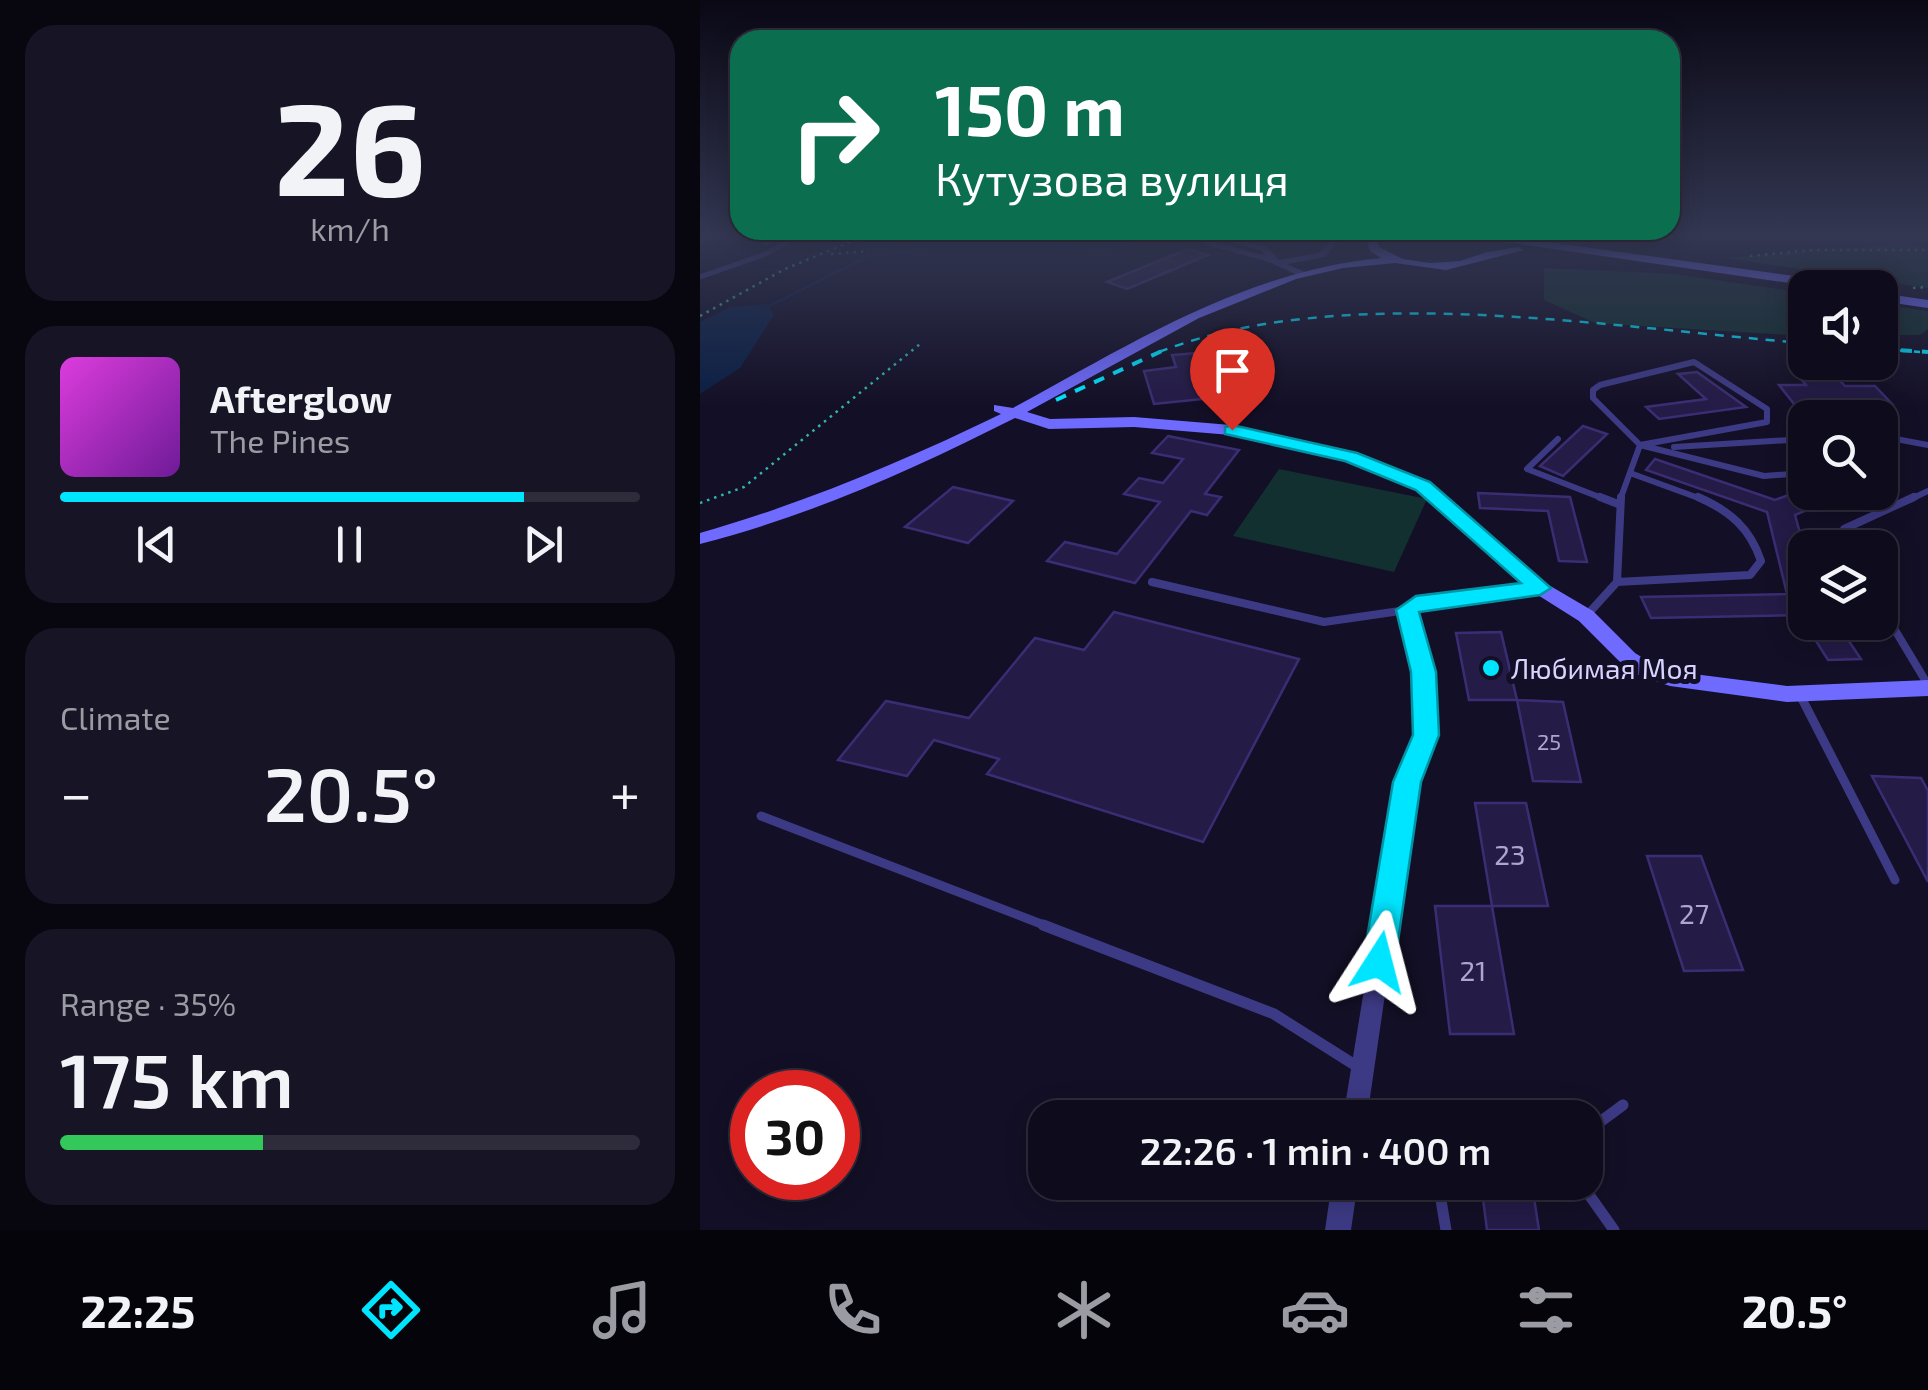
<!DOCTYPE html>
<html lang="en">
<head>
<meta charset="utf-8">
<style>
  body { margin:0; font-family:"Exo 2",sans-serif; background:#171425; color:#f1f3f6; height:100vh; display:flex; flex-direction:column; font-size:38px; white-space:nowrap }
  * { box-sizing:border-box; margin:0 }
  p { font-size:32px; color:#9b9ba3 }
  .icon { flex:none; width:55px; height:55px; fill:none; stroke:currentColor; stroke-width:2; stroke-linecap:round; stroke-linejoin:round }
  .map { position:relative; flex:1; overflow:hidden }
  .sheet { display:flex; flex-direction:column; gap:25px; padding:25px; background:#08060f; width:700px }
  .sheet>* { flex:none }
  .hud { position:absolute; left:30px; top:30px; width:950px; height:210px; border-radius:30px; box-shadow:0 5px 25px #0003,0 0 0 2px #2e2b3b; background:#0b6e4f; color:#fff; overflow:hidden }
  .controls { position:absolute; left:1088px; top:270px; display:grid; gap:20px }
  .controls a { display:grid; place-items:center; width:110px; height:110px; border-radius:20px; background:#0e0b1c; box-shadow:0 5px 25px #0003,0 0 0 2px #2e2b3b; font-size:50px }
  .speed { position:absolute; left:30px; top:1070px; display:flex; gap:20px; font-size:50px; font-weight:700; text-align:center }
  .speed>* { display:grid; place-content:center; width:130px; height:130px; border-radius:50%; background:#0e0b1c; box-shadow:0 5px 25px #0003,0 0 0 2px #2e2b3b; line-height:1 }
  .speed .limit { border:15px solid #d22; background:#fff; color:#111 }
  .pin { position:absolute; display:grid; place-items:center; width:85px; height:85px; color:#fff; margin:-102px -42px; border-radius:50% 50% 50% 0; rotate:-45deg; box-shadow:0 0 10px #0007 }
  .pin .icon { rotate:45deg }
  .me { position:absolute; width:110px; margin:-55px; rotate:9deg; stroke-linejoin:round; filter:drop-shadow(0 0 8px #0008) }
  .turn { display:flex; align-items:center; gap:35px; height:210px; padding:0 40px; font-size:45px }
  .turn .icon { width:130px; height:130px; stroke-width:2.5 }
  .turn b { display:block; font-size:70px; line-height:85px }
  .big { font-size:75px; font-weight:600; line-height:1.1 }
  .sheet .card { flex:1; display:flex; flex-direction:column; justify-content:center; gap:15px; min-width:0; padding:0 35px; border-radius:30px; background:#171425 }
  .sheet .dial { align-items:center; gap:0 }
  .dial b { font-size:130px; line-height:1 }
  .song { display:flex; align-items:center; gap:30px }
  .cover { width:120px; height:120px; border-radius:15px; background:linear-gradient(135deg,hsl(300 70% 55%),hsl(280 70% 35%)) }
  .played { height:10px; border-radius:5px; background:linear-gradient(90deg,#00e5ff 80%,#2e2b3b 80%) }
  .keys { display:flex; justify-content:space-around; direction:ltr }
  .heat { display:flex; justify-content:space-between; align-items:center; font-size:55px; direction:ltr }
  .charge { height:15px; border-radius:8px; background:linear-gradient(90deg,#34c759 35%,#2e2b3b 0) }
  .trip { position:absolute; left:328px; top:1100px; width:575px; height:100px; border-radius:30px; background:#0e0b1c; box-shadow:0 5px 25px #0003,0 0 0 2px #2e2b3b; font-weight:600; line-height:100px; text-align:center }
  .tabs { display:flex; height:160px; justify-content:space-around; align-items:center; background:#06040b; color:#9b9ba3 }
  .tabs .icon { width:70px; height:70px }
  .tabs .active { color:#00e5ff }
  .tabs b { font-size:45px; color:#f1f3f6 }
  main { display:flex; flex:1; min-height:0 }
  .map>svg:first-child { display:block }
  .green { fill:#12302f }
  .water { fill:#0a1f44 }
  .lines { fill:none; stroke-linecap:round; stroke-linejoin:round }
  .stream { stroke:#0a1f44; stroke-width:2.5 }
  .building { fill:#241b47; stroke:#3b2d73; stroke-width:2.5 }
  .path { stroke:#2fb8b0; stroke-width:2.5; stroke-dasharray:2.5 5; stroke-linecap:butt }
  .lane-far4 { stroke:#3d3a85; stroke-width:5 }
  .lane-far3 { stroke:#3d3a85; stroke-width:6 }
  .lane-far2 { stroke:#3d3a85; stroke-width:8 }
  .lane-far1 { stroke:#3d3a85; stroke-width:9 }
  .lane { stroke:#3d3a85; stroke-width:11 }
  .street { fill:#3d3a85; fill-rule:evenodd }
  .secondary { fill:#6f6bff; fill-rule:evenodd }
  .rail-far1 { stroke:#00e5ff; stroke-width:2.5; stroke-dasharray:9 8; stroke-linecap:butt }
  .rail { stroke:#00e5ff; stroke-width:4; stroke-dasharray:11 10; stroke-linecap:butt }
  .route { fill:#00e5ff; stroke:#0095a6; stroke-width:2.5 }
  .poi-dot { fill:#00e5ff; stroke:#130f26; stroke-width:4 }
  .labels { text-anchor:middle; dominant-baseline:central; stroke-width:10; stroke-linejoin:round; paint-order:stroke }
  .number-label { font-size:22px; fill:#aca6d1 }
  .poi-label { font-size:28px; fill:#d9d4ff; stroke:#130f26; text-anchor:start }
  .near-number-label { font-size:28px; fill:#aca6d1 }
</style>
</head>
<body>
<main>
<section class="sheet">
<div class="card dial"><b>26</b><p>km/h</p></div>
<div class="card">
<div class="song"><i class="cover"></i><div><b>Afterglow</b><p>The Pines</p></div></div>
<div class="played"></div>
<div class="keys"><svg class="icon" aria-label="previous" viewBox="0 0 24 24"><path d="M18 5L8 12l10 7zM5 5v14"/></svg><svg class="icon" aria-label="pause" viewBox="0 0 24 24"><path d="M8 5v14M16 5v14"/></svg><svg class="icon" aria-label="next" viewBox="0 0 24 24"><path d="M6 5l10 7-10 7zM19 5v14"/></svg></div>
</div>
<div class="card"><p>Climate</p>
<div class="heat"><a>−</a><b class="big">20.5°</b><a>+</a></div>
</div>
<div class="card"><p>Range · 35%</p><b class="big">175 km</b><div class="charge"></div></div>
</section>
<div class="map">
<svg width="1228" height="1230" viewBox="0 0 1228 1230">
  <rect width="100%" height="100%" fill="#130f26"/>
  <path class="green" d="M1200,244L1228,247V288L1026,258Z
    M844,268L974,274L1105,293V336L895,323L844,300Z
    M1180,304L1228,311V329L1220,335H1180Z
    M579,469L727,499L694,572L533,536Z"/>
  <path class="water" d="M181,234H458L405,253L284,246L199,255L162,248L163,242Z
    M67,304L74,315L40,368L0,394V322L30,307Z"/>
  <g class="lines">
    <path class="stream" d="M65,308L181,250"/>
  </g>
  <path class="building" d="M488,249L508,255L427,289L407,282Z
    M496,353L513,398L454,404L444,371L476,367L472,355Z
    M1091,367H1127L1145,386H1175L1192,404H1162L1166,408L1094,404L1079,385H1106Z
    M997,372L1046,407L959,419L946,407L1006,399L978,374Z
    M883,426L907,434L863,476L840,466Z
    M468,436L539,450L505,494L521,497L507,515L491,511L435,583L347,561L365,542L417,554L460,502L424,494L439,478L463,483L483,459L452,453Z
    M955,459L1075,500L1105,489L1149,492L1095,515L1105,551V615L951,618L941,597L1087,594L1067,512L946,470Z
    M253,487L313,501L268,543L205,527Z
    M778,493L870,497L887,562L859,561L848,511L780,508Z
    M414,612L599,659L503,842L287,774L299,759L234,740L207,776L138,760L186,701L269,718L335,638L384,650Z
    M1104,622H1136L1161,659L1128,660Z
    M801,632L817,700H769L756,633Z
    M817,700L863,702L881,782L833,781Z
    M1172,776L1221,778L1228,791V882Z
    M775,803H826L848,906H792Z
    M947,856H1001L1043,970L984,971Z
    M735,906H792L814,1034H750Z
    M782,1191H833L839,1230H787Z"/>
  <g class="lines">
    <path class="path" d="M131,254L169,251
      M1050,256L1113,250H1228
      M1213,288L1228,287
      M0,316L85,269L169,234
      M0,503L44,487L220,344"/>
    <path class="lane-far4" d="M504,242L572,260
      M65,243L82,234
      M0,277L63,255L103,234"/>
    <path class="lane-far3" d="M994,362L1067,409V422L940,445L893,398V390L900,385Z
      M1180,436L1228,445
      M858,439L827,469L907,500
      M940,445L1064,476L1105,473
      M974,447L1105,439
      M930,473L1004,500
      M920,500L940,445
      M1209,500L1228,491"/>
    <path class="lane-far2" d="M900,497L918,504
      M1148,548L1144,529L1214,497
      M452,582L624,622L707,610
      M917,582L1050,575L1061,561C1050,528 1030,511 998,497
      M1180,605L1228,685
      M887,615L917,582L921,497"/>
    <path class="lane-far1" d="M1099,693L1195,880
      M61,816L349,927"/>
    <path class="lane" d="M343,925L574,1014L658,1067
      M885,1133L923,1105
      M738,1182L746,1230
      M880,1182L914,1230"/>
    <path class="street" d="M505,234H517L568,247L579,260L619,253L637,234H645L625,257L587,264L605,272L606,274L602,277L569,262L562,251Z
      M840,583L845,585L847,588L845,591L720,607L715,611L732,672L735,735L716,782L667,1118H643L698,782L717,735L716,672L700,610L711,600L716,598Z
      M632,1182H658L651,1230H625Z"/>
    <path class="secondary" d="M669,234H679L676,239L679,247L703,259L730,263L760,261L787,252L818,247L824,250L746,270L695,263L643,268L596,279L499,318L327,412L350,419L434,417L531,425L657,454L729,482L847,584L893,611L935,653L956,666L978,672L1087,686L1228,680V696L1087,702L970,686L940,676L921,663L879,621L833,592L717,490L646,461L531,435L434,427L349,429L315,418C214,469 110,516 0,544V533C105,503 204,461 301,414L294,411V405L313,408C431,344 545,271 681,258L670,251L666,239Z
      M789,234L1153,284L1159,288H1124L785,239L784,237Z
      M1180,293L1228,300V308L1180,301Z"/>
    <path class="rail-far1" d="M1180,349L1220,352
      M459,352C644,280 909,328 1105,343"/>
    <path class="rail" d="M1180,349L1228,352
      M356,400L466,349"/>
  </g>
  <linearGradient id="sky" x2="0" y2="1"><stop stop-color="#0a0815"/><stop offset="0.58" stop-color="#333752"/><stop offset="1" stop-color="#333752" stop-opacity="0"/></linearGradient>
  <rect width="1228" height="406" fill="url(#sky)"/>
  <path class="route" d="M532,425L657,453L730,482L851,588L840,595L719,612L736,672L739,735L721,782L695,962L690,973L679,977L668,973L663,962L693,782L713,735L711,672L696,610L716,596L821,583L716,490L645,461L525,434V427Z"/>
  <circle class="poi-dot" cx="791" cy="668" r="10"/>
  <g class="labels">
    <g class="number-label">
      <text x="849" y="741">25</text>
    </g>
    <g class="poi-label">
      <text x="811" y="668">Любимая Моя</text>
    </g>
    <g class="near-number-label">
      <text x="810" y="854">23</text>
      <text x="994" y="913">27</text>
      <text x="773" y="970">21</text>
    </g>
  </g>
</svg>
<div class="controls">
<a><svg class="icon" aria-label="sound" viewBox="0 0 24 24"><path d="M4 9h4l5-4v14l-5-4H4zM17 9q2 3 0 6"/></svg></a>
<a><svg class="icon" aria-label="search" viewBox="0 0 24 24"><circle cx="10" cy="10" r="6"/><path d="M15 15l6 6"/></svg></a>
<a><svg class="icon" aria-label="layers" viewBox="0 0 24 24"><path d="M12 4l9 5-9 5-9-5zM3 14l9 5 9-5"/></svg></a>
</div>
<div class="speed"><div class="limit">30</div></div>
<div class="pin" style="left:532px;top:430px;background:#d93025"><svg class="icon" aria-label="arrive" viewBox="0 0 24 24"><path d="M6 21V4h12l-3 4 3 4H6"/></svg></div>
<svg class="me" style="left:679px;top:962px" viewBox="-20 -20 40 40"><path d="M0-17L14 15 0 8-14 15z" fill="#00e5ff" stroke="#fff" stroke-width="4"/></svg>
<div class="trip">22:26 · 1 min · 400 m</div>
<div class="hud">
<div class="turn"><svg class="icon" aria-label="right" viewBox="0 0 24 24"><path d="M7 20v-9h11M14 6l5 5-5 5"/></svg><div><b>150 m</b>Кутузова вулиця</div></div>
</div>
</div>
</main>
<nav class="tabs">
<b>22:25</b>
<svg class="icon active" aria-label="directions" viewBox="0 0 24 24"><path d="M12 3l9 9-9 9-9-9zM9 14v-3h6M13 9l2 2-2 2"/></svg>
<svg class="icon" aria-label="music" viewBox="0 0 24 24"><path d="M9 18V5l10-2v13"/><circle cx="6" cy="18" r="3"/><circle cx="16" cy="16" r="3"/></svg>
<svg class="icon" aria-label="phone" viewBox="0 0 24 24"><path d="M5 4h4l2 5-3 2q2 4 5 5l2-3 5 2v4C11 20 4 13 5 4z"/></svg>
<svg class="icon" aria-label="climate" viewBox="0 0 24 24"><path d="M12 3v18M4 7l16 10M4 17L20 7"/></svg>
<svg class="icon" aria-label="car" viewBox="0 0 24 24"><path d="M5 17H2v-5l4-1 3-4h7l3 4 3 1v5h-3M9 17h6M6 11h13"/><circle cx="7" cy="17" r="2"/><circle cx="17" cy="17" r="2"/></svg>
<svg class="icon" aria-label="filters" viewBox="0 0 24 24"><path d="M4 7h16M4 17h16"/><circle cx="9" cy="7" r="2"/><circle cx="15" cy="17" r="2"/></svg>
<b>20.5°</b>
</nav>
</body>
</html>
